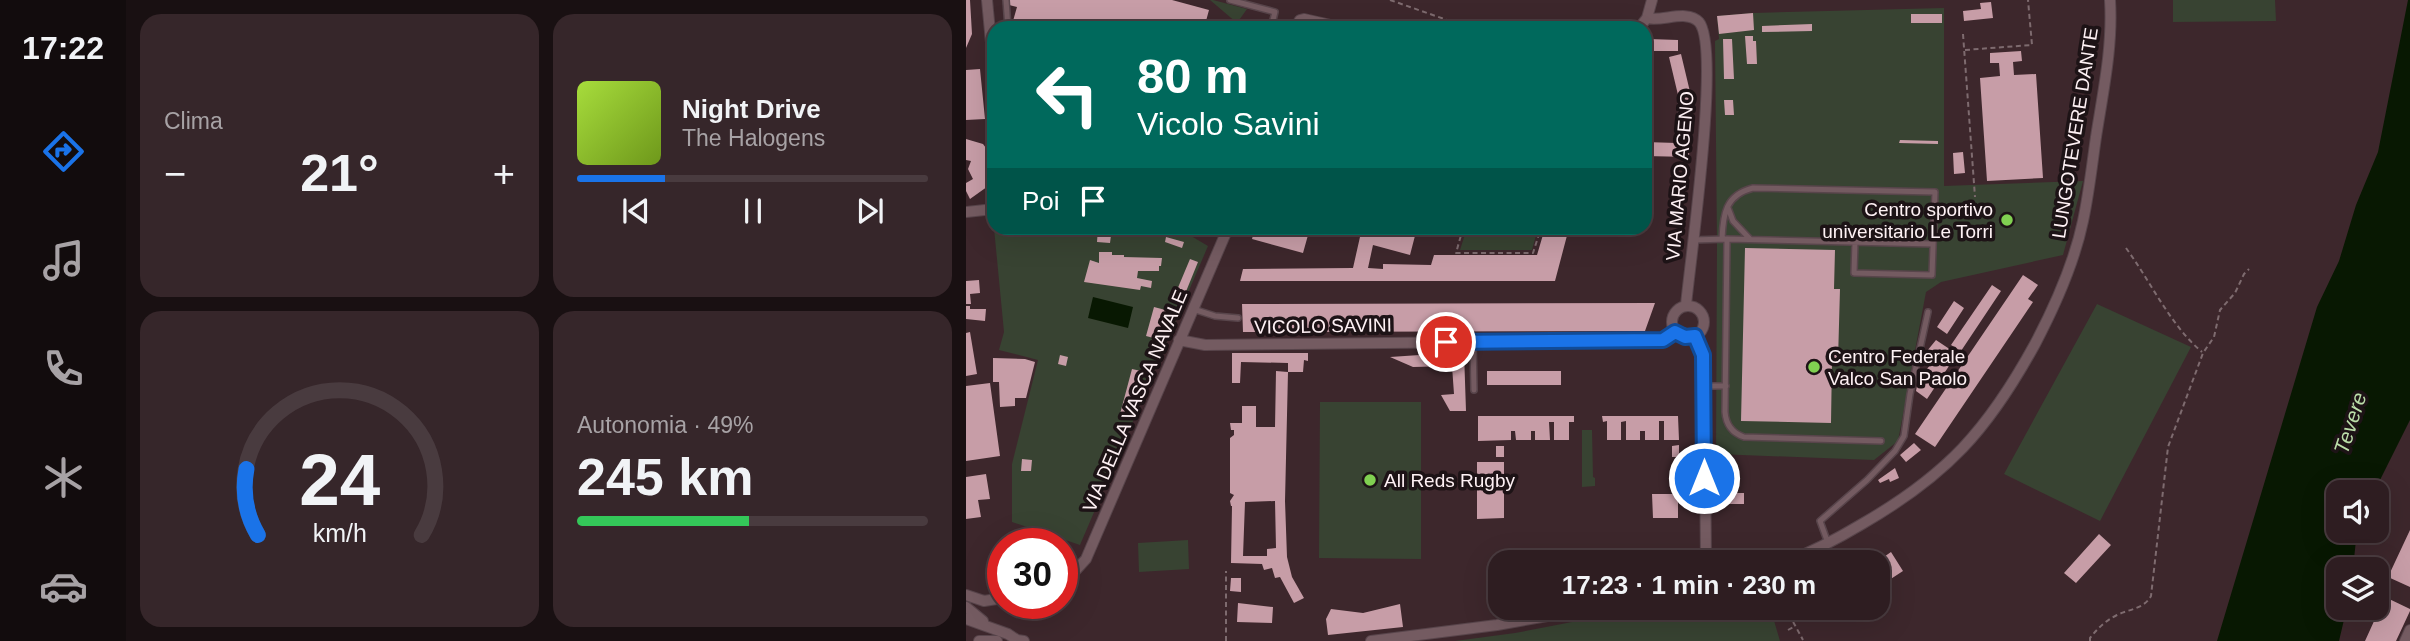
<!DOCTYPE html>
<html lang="it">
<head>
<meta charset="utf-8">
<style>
  body { margin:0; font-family:Helvetica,sans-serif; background:#36262a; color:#f1f3f6; height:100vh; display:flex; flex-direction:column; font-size:26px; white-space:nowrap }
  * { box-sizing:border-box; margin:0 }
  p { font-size:23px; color:#a7a2a5 }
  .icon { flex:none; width:38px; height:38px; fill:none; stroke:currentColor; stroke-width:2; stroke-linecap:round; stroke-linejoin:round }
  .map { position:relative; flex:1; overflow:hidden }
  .side { display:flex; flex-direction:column; gap:14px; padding:14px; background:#191012; width:840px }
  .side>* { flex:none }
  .guide { position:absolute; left:21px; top:21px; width:665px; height:214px; border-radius:21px; box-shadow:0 7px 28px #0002,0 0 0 2px #493b3f; background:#00695c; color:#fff; overflow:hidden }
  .tools { position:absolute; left:1360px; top:480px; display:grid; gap:14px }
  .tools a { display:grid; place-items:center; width:63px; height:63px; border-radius:14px; background:#2e1d21; box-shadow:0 7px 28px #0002,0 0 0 2px #493b3f; font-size:35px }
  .speed { position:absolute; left:21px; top:528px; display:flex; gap:14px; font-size:35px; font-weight:700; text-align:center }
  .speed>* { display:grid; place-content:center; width:91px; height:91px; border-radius:50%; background:#2e1d21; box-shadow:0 7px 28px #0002,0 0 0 2px #493b3f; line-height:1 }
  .speed .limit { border:10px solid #d22; background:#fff; color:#111 }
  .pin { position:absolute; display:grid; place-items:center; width:60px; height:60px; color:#fff; margin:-30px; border:4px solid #fff; border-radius:50%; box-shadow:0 2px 7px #0007 }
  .me { position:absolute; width:77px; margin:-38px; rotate:0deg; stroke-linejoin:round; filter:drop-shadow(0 0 5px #0008) }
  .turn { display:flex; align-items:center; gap:24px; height:147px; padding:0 35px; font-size:32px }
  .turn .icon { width:91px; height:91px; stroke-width:2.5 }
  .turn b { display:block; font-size:49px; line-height:60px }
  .then { display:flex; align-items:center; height:66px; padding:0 35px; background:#0003; gap:14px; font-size:26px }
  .big { font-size:52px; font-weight:600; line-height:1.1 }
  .side .tile { flex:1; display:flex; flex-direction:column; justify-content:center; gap:10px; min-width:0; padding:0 24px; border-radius:21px; background:#36262a }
  .side .dial { align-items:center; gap:0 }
  .dial svg { height:182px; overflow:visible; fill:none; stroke:#493b3f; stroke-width:7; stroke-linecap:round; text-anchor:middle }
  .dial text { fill:#f1f3f6; stroke:none }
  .song { display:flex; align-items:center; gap:21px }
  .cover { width:84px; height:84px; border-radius:10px; background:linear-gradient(135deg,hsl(80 70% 55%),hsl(80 70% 35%)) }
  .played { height:7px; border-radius:4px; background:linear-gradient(90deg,#1a73e8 25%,#493b3f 25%) }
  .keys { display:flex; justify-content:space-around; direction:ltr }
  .heat { display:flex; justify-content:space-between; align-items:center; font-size:38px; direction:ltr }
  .charge { height:10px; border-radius:5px; background:linear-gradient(90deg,#34c759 49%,#493b3f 0) }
  .side .tiles { flex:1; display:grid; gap:14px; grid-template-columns:repeat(2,1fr) }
  .trip { position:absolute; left:522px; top:550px; width:402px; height:70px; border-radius:21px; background:#2e1d21; box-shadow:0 7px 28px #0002,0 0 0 2px #493b3f; font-weight:600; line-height:70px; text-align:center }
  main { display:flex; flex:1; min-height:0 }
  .dock { display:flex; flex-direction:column; width:126px; justify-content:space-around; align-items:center; background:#120c0d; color:#a7a2a5 }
  .dock .icon { width:49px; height:49px }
  .dock .active { color:#1a73e8 }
  .dock b { font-size:32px; color:#f1f3f6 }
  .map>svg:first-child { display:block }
  .green { fill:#384332 }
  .water { fill:#081802 }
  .building { fill:#c79da7; fill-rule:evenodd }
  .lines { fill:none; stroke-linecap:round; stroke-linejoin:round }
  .lane-casing { stroke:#58454b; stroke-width:8 }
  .street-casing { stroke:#58454b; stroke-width:12 }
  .path { stroke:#7e6b6f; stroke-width:2; stroke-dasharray:5 3.5; stroke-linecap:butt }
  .lane { stroke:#745b61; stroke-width:5 }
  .street { stroke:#745b61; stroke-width:10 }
  .route-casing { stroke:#114b97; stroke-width:18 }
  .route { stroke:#1a73e8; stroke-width:12 }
  .poi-dot { fill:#80d051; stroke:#1d1316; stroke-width:2.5 }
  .labels { text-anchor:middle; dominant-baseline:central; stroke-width:7; stroke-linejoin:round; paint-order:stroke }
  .street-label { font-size:19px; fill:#fef1f4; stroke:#1d1316 }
  .poi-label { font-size:19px; fill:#fef1f4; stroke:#1d1316; text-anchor:start }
  .water-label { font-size:21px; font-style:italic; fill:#bbdea9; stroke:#1d1316 }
</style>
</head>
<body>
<main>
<nav class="dock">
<b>17:22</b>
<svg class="icon active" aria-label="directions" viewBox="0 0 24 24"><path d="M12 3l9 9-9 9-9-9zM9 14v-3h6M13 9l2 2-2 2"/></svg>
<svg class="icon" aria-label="music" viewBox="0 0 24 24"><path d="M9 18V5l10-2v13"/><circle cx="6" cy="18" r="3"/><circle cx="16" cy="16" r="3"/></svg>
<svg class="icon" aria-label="phone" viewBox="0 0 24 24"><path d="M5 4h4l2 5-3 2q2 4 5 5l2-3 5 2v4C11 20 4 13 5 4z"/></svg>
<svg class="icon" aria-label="climate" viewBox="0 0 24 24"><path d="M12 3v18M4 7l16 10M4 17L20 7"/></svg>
<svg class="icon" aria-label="car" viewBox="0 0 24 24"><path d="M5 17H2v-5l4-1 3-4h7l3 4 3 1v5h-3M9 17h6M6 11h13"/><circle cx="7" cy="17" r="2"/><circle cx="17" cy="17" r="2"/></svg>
</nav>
<section class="side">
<div class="tiles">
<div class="tile"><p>Clima</p>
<div class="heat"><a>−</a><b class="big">21°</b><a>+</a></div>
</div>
<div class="tile">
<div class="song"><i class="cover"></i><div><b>Night Drive</b><p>The Halogens</p></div></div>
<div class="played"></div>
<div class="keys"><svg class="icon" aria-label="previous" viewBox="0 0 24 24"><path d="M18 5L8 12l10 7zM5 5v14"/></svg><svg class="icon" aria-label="pause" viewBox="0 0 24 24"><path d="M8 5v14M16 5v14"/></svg><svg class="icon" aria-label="next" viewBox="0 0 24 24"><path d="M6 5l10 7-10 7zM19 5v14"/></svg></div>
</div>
<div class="tile dial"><svg viewBox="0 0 100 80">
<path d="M14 69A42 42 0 1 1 86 69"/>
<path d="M14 69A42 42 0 0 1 9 40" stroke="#1a73e8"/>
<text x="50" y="56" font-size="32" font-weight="700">24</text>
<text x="50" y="72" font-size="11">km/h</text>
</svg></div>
<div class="tile"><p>Autonomia · 49%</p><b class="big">245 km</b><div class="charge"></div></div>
</div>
</section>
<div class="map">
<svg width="1444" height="641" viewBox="0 0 1444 641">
  <rect width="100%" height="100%" fill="#3d272c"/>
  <path class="green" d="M244,0H247L281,9L271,23Z
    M1207,0H1309L1310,21L1207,22Z
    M978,8V186L1117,181L1097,255L975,282L960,292L932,441L908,460L750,454L751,244L749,41L753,39L751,16L787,13Z
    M28,228H197L220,233L242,246L114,545L46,522V464L72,360L33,350L38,332Z
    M501,228H572L566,250H494Z
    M1131,304L1225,347L1134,521L1038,474Z
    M354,402H455V559L353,558Z
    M616,430H626L627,477L629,478V486L616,487Z
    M222,540L223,569L173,572L172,543Z
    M684,607H804L814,641H489L549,633Z"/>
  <path class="water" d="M1442,0H1444V420L1408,492H1372V530H1391L1387,569H1372V607H1381L1373,641H1251L1351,307L1373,261L1390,205L1412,152Z
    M127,297L167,307L162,328L122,318Z"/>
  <path class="building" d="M0,0H4L6,34L0,48Z
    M44,0H206L243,10L240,21L262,27L45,28L51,7L43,5Z
    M1025,2L1027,18L998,21L997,11L1015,9L1014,3Z
    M787,13L788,30L753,34L751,16Z
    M945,14H976V23H945Z
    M846,24V31L796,32V26Z
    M779,36H787V41H790L791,64H781Z
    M683,39L712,40V51H683Z
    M757,39H766L768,79H758Z
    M1055,51L1056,61L1047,62L1048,75L1070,74L1077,178L1021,181L1014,78L1034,76L1033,63H1024V53Z
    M715,54L725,96L723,157L679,156V142L711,143L712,95L703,57Z
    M14,69L19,119L0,120V70Z
    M758,100H767L768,115H759Z
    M0,139L17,144L20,148L25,184L4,199L0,191V183L7,179L2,169L5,161L0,160Z
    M934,140L972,141V144L933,143Z
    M997,152L999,173L988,174L987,153Z
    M132,228H146L144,243L131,242Z
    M289,228H344L337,253L286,239Z
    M396,228H451L444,255L407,245L402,268L417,269V264L465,265L468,255H571L579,228H603L589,281H274L277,269L387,268Z
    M475,228H496L494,235L475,230Z
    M200,237L218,242L216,248L199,242Z
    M779,248L869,250L868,289H874L872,360H866L865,423L775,421Z
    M133,252H146V255H158V257L196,258L195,266H193V271H172L171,278L186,281L185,288L175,286L174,290L118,282L124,260L133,263Z
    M224,259L232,262L219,294L211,290Z
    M1057,275L1072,285L1062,299L1067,302L969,447L949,434Z
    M13,280L14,293L4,294L5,304H0V281Z
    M1026,285L1035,291L995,351L985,345Z
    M988,301L998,308L981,334L971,327Z
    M689,303L679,331L277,332L276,304Z
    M0,306H4V309H20L19,321L0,319Z
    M188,307L207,312L199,341L180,336Z
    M4,332L11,374L0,376V333Z
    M970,340L991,354L961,399L950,391L952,381L964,365L961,351Z
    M498,352L500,411H484L475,395L488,394L486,366L447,367L424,357Z
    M266,353H342V361L338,360L337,372H322V363L275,362L274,383H266Z
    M94,355L102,357L100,366L92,364Z
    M27,358L59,359L69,362L60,398H49V406L34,407L33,382H27Z
    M166,369L175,371L163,416L154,414Z
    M310,371L322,372L319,501L321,557L326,577L338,598L328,603L314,577L309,578L306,568L298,570L296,564L265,563L266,506H265L264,501L268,495L264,493V438L268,435V430H265L264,423H276V406H290V427H309ZM309,501L310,548L301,549V556H277L279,502Z
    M521,371H595V385H521Z
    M24,383L34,456L0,461V386Z
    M512,416H608V422H603V440H588V422H583L584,440H569V431H565V440H550L549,431H545V440L512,441Z
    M636,416H712L713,440H698V421H693V440H679V431H674V440H660V421L655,422V440H641V421L637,422Z
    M948,443L955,450L940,462L934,455Z
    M713,445V457H706V446Z
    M530,446H538V457H530Z
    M56,459L66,460L65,471H55Z
    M511,462H538V518L511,519Z
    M929,468L933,478L924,482L923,479L914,483L912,480Z
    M20,474L24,499L12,500L15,517L0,519V477Z
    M753,493H778V504H753Z
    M686,494H712V518H687Z
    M1444,530V587L1422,577Z
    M1133,534L1145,545L1110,583L1098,573Z
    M611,549L614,562H568L567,556Z
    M925,552L937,571L914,586L918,592L912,595V561Z
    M265,578H275V592L264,591Z
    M1419,597L1444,609V611L1430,641H1399Z
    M272,603L307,607L306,623L271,622Z
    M434,604L437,627L362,635L360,619L365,609L397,613Z"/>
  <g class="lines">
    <defs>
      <path id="lane" d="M40,0L42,28
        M264,0L309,12L305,28
        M762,208L767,221L784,239
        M756,239C757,215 759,195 787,188L969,192L966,275L888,273L889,242
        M761,239L759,412C760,425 766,433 778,437L915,441
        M726,240L761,239L967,244
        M227,309L249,316L272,318
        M507,342L508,390
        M738,386H760
        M862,543L854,521L901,480L929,451L938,436L944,394L962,312
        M98,557L106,574"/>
      <path id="street" d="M21,0L28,74
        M681,18C696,22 721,9 733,22C755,47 724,262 720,305
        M329,28L334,20L338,19L378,28
        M673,28L681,18L686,0
        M0,212L28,209
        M706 322a16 16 0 1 1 32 0a16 16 0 1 1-32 0Z
        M729,336L738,355L740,562
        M213,340L239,345L697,340L709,332
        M820,562C846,552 871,539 896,524C981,475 1022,430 1069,344C1089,306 1108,264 1117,221C1123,193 1126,165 1130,137C1137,92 1147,46 1144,0
        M96,579L110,570L120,559L262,228
        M0,595L18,601L37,598
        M0,607L17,621
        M0,619L42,634L51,640L58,641
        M13,641H31
        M405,641L531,625L632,607
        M1439,641L1444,630"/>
    </defs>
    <use href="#lane" class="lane-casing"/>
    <use href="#street" class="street-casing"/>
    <path class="path" d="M424,0L504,28
      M997,34L1009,197
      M999,50L1066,45L1062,0
      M497,228L490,253H567L575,228
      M1160,248C1185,282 1204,325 1236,352
      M819,607L837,640
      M822,630L829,626
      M260,641V571
      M1124,641V638C1132,628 1139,621 1151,615C1163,609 1178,609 1185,596L1202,447L1237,353L1248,337L1254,310L1269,293L1278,274L1283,269"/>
    <use href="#lane" class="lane"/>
    <use href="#street" class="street"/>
  </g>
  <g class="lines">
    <defs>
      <path id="route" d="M480,342L697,340L709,332L719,337L729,336L737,355L738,478"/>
    </defs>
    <use href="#route" class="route-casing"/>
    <use href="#route" class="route"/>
  </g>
  <g class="poi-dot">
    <circle cx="1041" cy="220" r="7"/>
    <circle cx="848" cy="367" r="7"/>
    <circle cx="404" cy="480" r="7"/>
  </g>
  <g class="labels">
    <g class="street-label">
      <text transform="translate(1109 133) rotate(-81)">LUNGOTEVERE DANTE</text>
      <text transform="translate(714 176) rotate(-85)">VIA MARIO AGENO</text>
      <text transform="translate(357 326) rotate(-1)">VICOLO SAVINI</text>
      <text transform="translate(169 401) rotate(-67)">VIA DELLA VASCA NAVALE</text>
    </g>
    <g class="poi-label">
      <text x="1027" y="209" text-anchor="end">Centro sportivo<tspan x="1027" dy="22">universitario Le Torri</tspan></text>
      <text x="862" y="356">Centro Federale<tspan x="862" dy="22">Valco San Paolo</tspan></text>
      <text x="418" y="480">All Reds Rugby</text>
    </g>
    <g class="water-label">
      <text transform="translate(1384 423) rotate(-72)">Tevere</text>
    </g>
  </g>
</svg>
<div class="tools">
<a><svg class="icon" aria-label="sound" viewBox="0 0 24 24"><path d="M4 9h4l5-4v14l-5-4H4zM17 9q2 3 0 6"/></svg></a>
<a><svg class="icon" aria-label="layers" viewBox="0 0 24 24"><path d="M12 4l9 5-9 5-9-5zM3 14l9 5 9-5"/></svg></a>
</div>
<div class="speed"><div class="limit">30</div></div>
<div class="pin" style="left:480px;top:342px;background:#d93025"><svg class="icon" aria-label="arrive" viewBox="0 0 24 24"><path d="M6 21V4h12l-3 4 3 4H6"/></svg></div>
<svg class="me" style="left:738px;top:478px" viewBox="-20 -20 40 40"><circle r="17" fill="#1a73e8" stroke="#fff" stroke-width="3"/><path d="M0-11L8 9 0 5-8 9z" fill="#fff"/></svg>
<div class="trip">17:23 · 1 min · 230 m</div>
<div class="guide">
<div class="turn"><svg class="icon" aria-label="left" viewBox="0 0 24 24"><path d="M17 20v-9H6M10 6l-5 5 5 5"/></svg><div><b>80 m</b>Vicolo Savini</div></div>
<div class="then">Poi<svg class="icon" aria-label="arrive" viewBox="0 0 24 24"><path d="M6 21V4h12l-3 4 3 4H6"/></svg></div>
</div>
</div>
</main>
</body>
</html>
